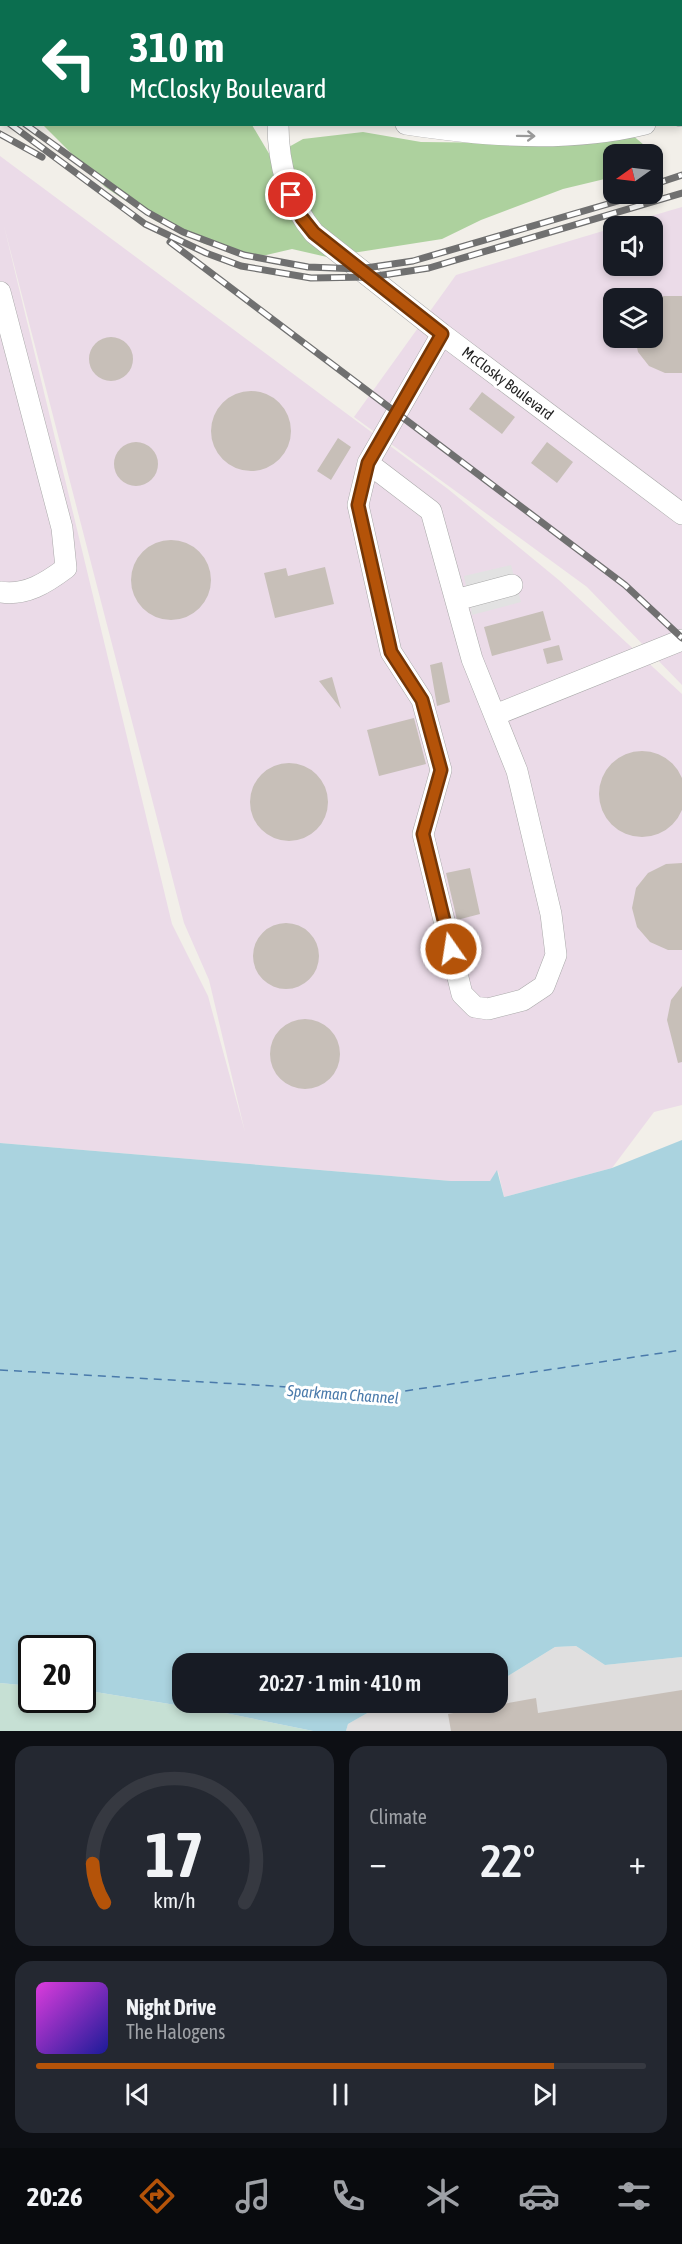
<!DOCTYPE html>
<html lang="en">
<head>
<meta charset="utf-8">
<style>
  body { margin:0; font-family:"Asap Condensed",sans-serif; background:#242831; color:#f1f3f6; height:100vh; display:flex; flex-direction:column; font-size:22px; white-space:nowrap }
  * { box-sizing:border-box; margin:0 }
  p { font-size:20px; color:#9ea1a6 }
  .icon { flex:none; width:33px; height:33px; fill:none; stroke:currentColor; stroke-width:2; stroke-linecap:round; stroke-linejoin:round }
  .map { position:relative; height:1731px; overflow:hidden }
  .panel { display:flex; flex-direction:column; gap:15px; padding:15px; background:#0d0f14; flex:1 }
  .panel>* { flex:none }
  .guide { position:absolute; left:0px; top:0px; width:682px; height:126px; box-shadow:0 3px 9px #0003; background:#0b6e4f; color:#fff; overflow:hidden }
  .needle { width:39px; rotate:256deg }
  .buttons { position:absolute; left:603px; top:144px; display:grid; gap:12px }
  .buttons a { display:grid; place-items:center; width:60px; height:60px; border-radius:12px; background:#171b24; box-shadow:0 3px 9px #0003; font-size:30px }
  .speed { position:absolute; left:18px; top:1635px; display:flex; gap:12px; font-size:30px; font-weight:700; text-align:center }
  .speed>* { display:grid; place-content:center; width:78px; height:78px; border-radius:50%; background:#171b24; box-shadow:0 3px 9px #0003; line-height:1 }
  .speed .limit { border:3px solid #111; border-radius:9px; background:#fff; color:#111 }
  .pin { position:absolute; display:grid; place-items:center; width:51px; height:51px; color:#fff; margin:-26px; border:3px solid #fff; border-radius:50%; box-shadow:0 2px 6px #0007 }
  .me { position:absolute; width:66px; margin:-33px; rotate:347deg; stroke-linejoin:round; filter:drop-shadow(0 0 4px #0008) }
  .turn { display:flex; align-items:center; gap:21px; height:126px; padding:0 30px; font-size:27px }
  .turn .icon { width:78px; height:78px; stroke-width:2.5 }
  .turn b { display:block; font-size:42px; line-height:51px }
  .big { font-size:45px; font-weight:600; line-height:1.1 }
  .panel .card { flex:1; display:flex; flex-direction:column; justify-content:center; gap:9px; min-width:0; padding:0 21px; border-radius:18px; background:#242831 }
  .panel .dial { align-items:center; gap:0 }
  .dial svg { height:156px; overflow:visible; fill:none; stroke:#363941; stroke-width:7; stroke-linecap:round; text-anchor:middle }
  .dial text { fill:#f1f3f6; stroke:none }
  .song { display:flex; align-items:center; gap:18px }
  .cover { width:72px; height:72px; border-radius:9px; background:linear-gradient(135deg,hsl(300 70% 55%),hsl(240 70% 35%)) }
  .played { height:6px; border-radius:3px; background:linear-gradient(90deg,#b45309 85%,#363941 85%) }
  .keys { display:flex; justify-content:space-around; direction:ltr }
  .heat { display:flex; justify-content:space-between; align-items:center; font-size:33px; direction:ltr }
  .panel .tiles { flex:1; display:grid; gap:15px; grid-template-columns:1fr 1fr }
  .card:last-child { grid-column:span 2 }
  .trip { position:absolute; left:172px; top:1653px; width:336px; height:60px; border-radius:18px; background:#171b24; box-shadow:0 3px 9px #0003; font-weight:600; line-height:60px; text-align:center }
  .dock { display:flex; height:96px; justify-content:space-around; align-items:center; background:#090b0e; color:#9ea1a6 }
  .dock .icon { width:42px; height:42px }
  .dock .current { color:#b45309 }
  .dock b { font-size:27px; color:#f1f3f6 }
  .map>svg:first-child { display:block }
  .residential { fill:#e0dfdf }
  .industrial { fill:#ebdbe8; fill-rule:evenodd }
  .forest { fill:#add19e }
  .wetland { fill:#c6e0d4 }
  .parking { fill:#e2e2e2 }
  .water { fill:#aad3df }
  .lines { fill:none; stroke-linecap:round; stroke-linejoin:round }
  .ferry { stroke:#4a7aab; stroke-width:1.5; stroke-dasharray:8 6; stroke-linecap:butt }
  .building { fill:#c7bfb8 }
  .minor-casing { stroke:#a9a9a9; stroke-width:22 }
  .minor { stroke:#fff; stroke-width:21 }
  .rail-casing { stroke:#707070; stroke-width:7 }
  .rail { stroke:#fff; stroke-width:4.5; stroke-dasharray:14; stroke-linecap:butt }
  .oneway { stroke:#9c9c9c }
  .route-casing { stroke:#753606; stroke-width:15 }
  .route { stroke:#b45309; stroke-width:10 }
  .labels { text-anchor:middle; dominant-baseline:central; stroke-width:6; stroke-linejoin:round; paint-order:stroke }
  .street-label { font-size:15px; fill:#222; stroke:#fff }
  .water-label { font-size:16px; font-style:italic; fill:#4a7aab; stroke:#fff }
</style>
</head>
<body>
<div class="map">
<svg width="682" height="1731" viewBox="0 0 682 1731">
  <rect width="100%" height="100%" fill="#f2efe9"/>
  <path class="residential" d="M576,1646L605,1665L682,1657V1731H346L348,1724L385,1703L498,1702V1678L508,1676L555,1647Z"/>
  <path class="industrial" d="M108,0H623L624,1L111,2Z
    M0,156L448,489L560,581L682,694V1105L654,1112L612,1168L504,1197L498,1171L490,1181H451L0,1143ZM4,226L184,923L209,980L245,1132L208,996L172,924Z
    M682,207V685L587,587L354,417L456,275L613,228L614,266H652V226H617ZM614,298H652V338H614Z"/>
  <path class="forest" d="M0,0L94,1L2,2L1,95Z
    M43,125H252L271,157L303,139L363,132L421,142L513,143L631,134L650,150L647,154H614L613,177L563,189L481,220L442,239L327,257L292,249L262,256L205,244L156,221L105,187Z"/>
  <path class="wetland" d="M0,1683L31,1686L32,1700H82L83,1690L225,1713L313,1731H0Z"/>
  <path class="parking" d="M511,565L521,602L472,615L464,576Z"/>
  <path class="water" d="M682,1140V1657L605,1665L576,1646L555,1647L508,1676L498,1678V1664H183V1702L385,1703L348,1724L346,1731H313L225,1713L83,1690L82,1648H32L31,1686L0,1683V1143L451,1181H490L497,1170L504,1197L612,1168Z"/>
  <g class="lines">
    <path class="ferry" d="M0,1370L391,1393L682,1350"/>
  </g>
  <path class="building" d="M664,296H682V373H665L649,366L638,352L635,338H652V302Z
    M89 359a22 22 0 1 1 44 0a22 22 0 1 1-44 0Z
    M211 431a40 40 0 1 1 80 0a40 40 0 1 1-80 0Z
    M482,392L515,417L502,434L469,409Z
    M338,438L351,447L331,480L317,471Z
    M547,442L573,462L557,483L531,463Z
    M114 464a22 22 0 1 1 44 0a22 22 0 1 1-44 0Z
    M131 580a40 40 0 1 1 80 0a40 40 0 1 1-80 0Z
    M325,567L334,604L275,618L264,573L286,568L288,576Z
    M543,611L551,640L492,656L484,627Z
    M559,645L563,660L547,664L543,649Z
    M442,662L450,702L437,706L430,665Z
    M332,677L341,709L319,681Z
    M414,718L426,764L379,776L367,730Z
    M599 794a43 43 0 1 1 86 0a43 43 0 1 1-86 0Z
    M250 802a39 39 0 1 1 78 0a39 39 0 1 1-78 0Z
    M682,863V950H668L650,942L637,927L632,908L636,888L648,873L666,864Z
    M470,868L480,914L457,920L446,873Z
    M253 956a33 33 0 1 1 66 0a33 33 0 1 1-66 0Z
    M682,986V1062L678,1063L667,1020L671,1000Z
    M270 1054a35 35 0 1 1 70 0a35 35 0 1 1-70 0Z
    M682,1690V1731H451L448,1714L536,1698L538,1713Z"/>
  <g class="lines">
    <defs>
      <path id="minor" d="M94,0L97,2
        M428,0V2
        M648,0V2
        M681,116H682
        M278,124C278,164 289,203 314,233L442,334L682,514
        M406,124C484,136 567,143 645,124
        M0,292L62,528L66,568C46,583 26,596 0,592
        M368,463L431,511L472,659L517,771L551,914L556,955L544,986L523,1000L488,1009L475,1007L462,994L423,834L441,770L422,700L391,652L358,505L368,463L442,334
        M456,600L512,585
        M495,715L682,640"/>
    </defs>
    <use href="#minor" class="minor-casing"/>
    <use href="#minor" class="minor"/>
    <defs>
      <path id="rail" d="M431,0L433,2
        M449,0L451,2
        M465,0L468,2
        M681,80H682
        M0,106L2,107
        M0,117L2,118
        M10,124L145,224L206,253L241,266L311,278L370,277L429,268L682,193
        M25,124L147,212L183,232L244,255L308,267L359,269L413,261L642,194
        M0,134L42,157
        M652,185L682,175
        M170,242L625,585L682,638"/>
    </defs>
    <use href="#rail" class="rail-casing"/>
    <use href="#rail" class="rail"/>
  </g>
  <defs><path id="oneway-shaft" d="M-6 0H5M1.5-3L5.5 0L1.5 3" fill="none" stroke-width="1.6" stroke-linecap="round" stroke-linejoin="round" transform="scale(1.5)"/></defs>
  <use class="oneway" href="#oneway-shaft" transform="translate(526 136) rotate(1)"/>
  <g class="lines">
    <defs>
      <path id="route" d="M291,195L302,218L314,233L442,334L368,463L358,505L391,652L422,700L441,770L423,834L451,949"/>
    </defs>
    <use href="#route" class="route-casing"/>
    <use href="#route" class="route"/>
  </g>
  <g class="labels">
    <g class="street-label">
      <text transform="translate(508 383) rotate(37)">McClosky Boulevard</text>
    </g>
    <g class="water-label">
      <text transform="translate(343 1394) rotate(4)">Sparkman Channel</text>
    </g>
  </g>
</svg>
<div class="buttons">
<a><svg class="needle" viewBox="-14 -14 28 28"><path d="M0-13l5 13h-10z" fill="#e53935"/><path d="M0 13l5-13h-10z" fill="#9ea1a6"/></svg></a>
<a><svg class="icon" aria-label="sound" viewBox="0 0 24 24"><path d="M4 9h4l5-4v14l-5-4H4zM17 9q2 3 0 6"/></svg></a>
<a><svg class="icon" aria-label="layers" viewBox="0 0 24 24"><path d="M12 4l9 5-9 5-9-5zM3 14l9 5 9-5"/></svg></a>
</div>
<div class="speed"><div class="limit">20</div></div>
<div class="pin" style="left:291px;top:195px;background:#d93025"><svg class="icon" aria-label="arrive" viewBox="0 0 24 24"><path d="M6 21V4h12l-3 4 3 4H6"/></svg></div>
<svg class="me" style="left:451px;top:949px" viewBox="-20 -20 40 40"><circle r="17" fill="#b45309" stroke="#fff" stroke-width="3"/><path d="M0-11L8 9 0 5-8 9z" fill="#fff"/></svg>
<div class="trip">20:27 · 1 min · 410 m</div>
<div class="guide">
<div class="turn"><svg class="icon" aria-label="left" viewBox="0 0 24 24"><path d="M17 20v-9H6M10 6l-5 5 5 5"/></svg><div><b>310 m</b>McClosky Boulevard</div></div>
</div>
</div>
<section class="panel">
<div class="tiles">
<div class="card dial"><svg viewBox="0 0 100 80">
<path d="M14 69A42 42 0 1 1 86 69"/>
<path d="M14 69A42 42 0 0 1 8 49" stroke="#b45309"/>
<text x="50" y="56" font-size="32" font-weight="700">17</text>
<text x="50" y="72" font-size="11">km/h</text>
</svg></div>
<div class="card"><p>Climate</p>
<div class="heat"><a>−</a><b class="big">22°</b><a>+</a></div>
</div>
<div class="card">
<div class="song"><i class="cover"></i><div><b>Night Drive</b><p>The Halogens</p></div></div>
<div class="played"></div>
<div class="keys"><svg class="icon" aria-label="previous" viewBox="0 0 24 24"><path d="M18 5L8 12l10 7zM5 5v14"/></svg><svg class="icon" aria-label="pause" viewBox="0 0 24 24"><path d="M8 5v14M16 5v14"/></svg><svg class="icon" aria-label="next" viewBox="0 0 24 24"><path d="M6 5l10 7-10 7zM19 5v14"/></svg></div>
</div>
</div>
</section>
<nav class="dock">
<b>20:26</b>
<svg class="icon current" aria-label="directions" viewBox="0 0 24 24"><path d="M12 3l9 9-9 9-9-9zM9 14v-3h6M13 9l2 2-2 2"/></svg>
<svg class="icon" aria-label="music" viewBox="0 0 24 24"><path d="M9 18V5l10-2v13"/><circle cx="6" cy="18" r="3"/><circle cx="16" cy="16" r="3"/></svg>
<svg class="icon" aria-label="phone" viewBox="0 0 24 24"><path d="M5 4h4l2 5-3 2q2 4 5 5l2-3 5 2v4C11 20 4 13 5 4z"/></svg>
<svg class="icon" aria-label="climate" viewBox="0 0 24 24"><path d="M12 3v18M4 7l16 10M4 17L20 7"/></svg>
<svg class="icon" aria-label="car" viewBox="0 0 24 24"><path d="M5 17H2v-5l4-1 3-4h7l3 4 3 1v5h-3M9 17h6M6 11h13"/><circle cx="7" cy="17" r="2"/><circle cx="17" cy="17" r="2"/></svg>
<svg class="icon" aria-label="filters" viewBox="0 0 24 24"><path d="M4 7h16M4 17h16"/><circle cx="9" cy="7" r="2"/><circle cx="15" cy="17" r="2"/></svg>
</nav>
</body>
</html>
